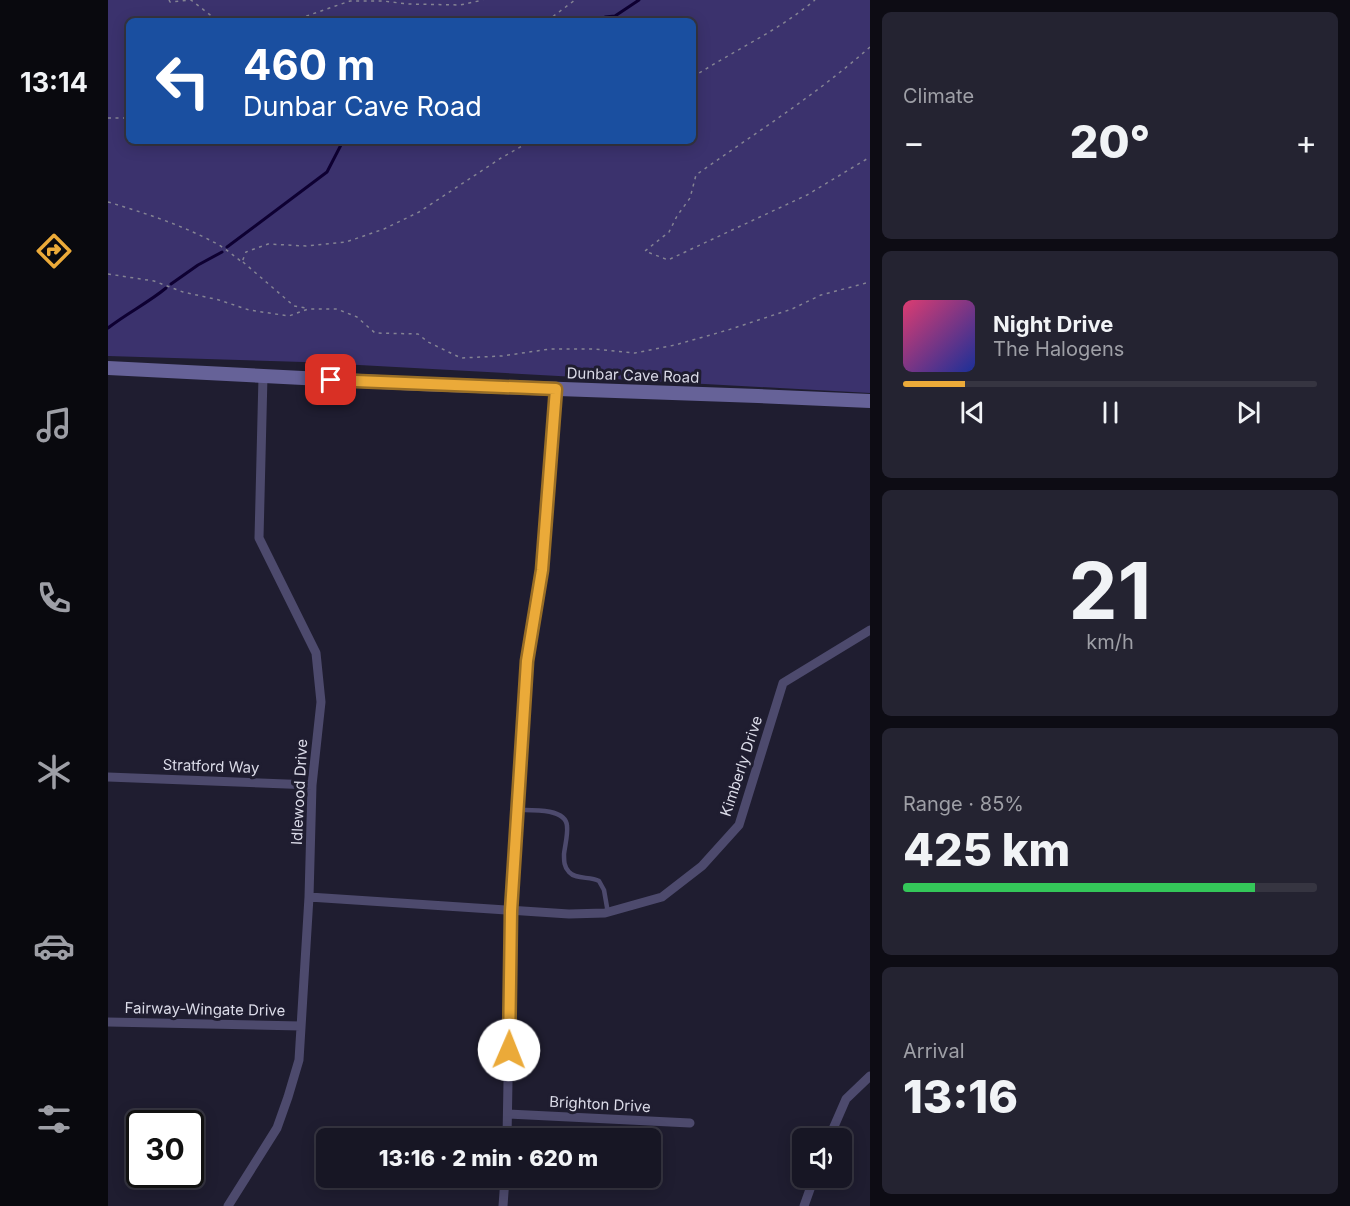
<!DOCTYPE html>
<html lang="en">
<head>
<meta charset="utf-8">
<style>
  body { margin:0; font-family:Inter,sans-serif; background:#242331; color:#f1f3f6; height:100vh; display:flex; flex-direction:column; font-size:22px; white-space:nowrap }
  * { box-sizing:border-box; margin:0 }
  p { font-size:20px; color:#9e9fa6 }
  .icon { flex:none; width:33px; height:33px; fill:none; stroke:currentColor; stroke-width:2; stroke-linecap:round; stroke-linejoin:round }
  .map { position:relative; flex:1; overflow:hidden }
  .side { display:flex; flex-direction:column; gap:12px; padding:12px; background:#0d0c14; width:480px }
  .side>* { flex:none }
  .guide { position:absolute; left:18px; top:18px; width:570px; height:126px; border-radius:9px; box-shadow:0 3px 15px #0003,0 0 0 2px #363541; background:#1a4fa0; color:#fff; overflow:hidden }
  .fabs { position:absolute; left:684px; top:1128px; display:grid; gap:12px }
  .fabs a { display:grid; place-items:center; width:60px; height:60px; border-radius:9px; background:#171624; box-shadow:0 3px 15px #0003,0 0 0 2px #363541; font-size:30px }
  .speed { position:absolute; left:18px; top:1110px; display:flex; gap:12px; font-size:30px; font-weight:700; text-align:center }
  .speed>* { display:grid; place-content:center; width:78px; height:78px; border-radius:50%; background:#171624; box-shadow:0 3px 15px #0003,0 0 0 2px #363541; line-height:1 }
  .speed .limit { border:3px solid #111; border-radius:9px; background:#fff; color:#111 }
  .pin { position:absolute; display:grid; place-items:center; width:51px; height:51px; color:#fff; margin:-26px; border-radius:12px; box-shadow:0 3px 9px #0006 }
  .me { position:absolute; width:66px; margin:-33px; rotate:1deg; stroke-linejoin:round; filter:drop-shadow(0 0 4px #0008) }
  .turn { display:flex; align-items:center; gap:21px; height:126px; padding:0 18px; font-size:27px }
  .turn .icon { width:78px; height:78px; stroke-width:2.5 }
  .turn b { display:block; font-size:42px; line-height:51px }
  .big { font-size:45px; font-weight:800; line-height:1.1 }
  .side .widget { flex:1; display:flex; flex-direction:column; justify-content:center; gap:9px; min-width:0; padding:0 21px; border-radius:9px; background:#242331 }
  .side .dial { align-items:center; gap:0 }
  .dial b { font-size:78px; line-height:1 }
  .song { display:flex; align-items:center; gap:18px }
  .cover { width:72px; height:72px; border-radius:9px; background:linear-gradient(135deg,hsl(340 70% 55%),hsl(230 70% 35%)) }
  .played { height:6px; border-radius:3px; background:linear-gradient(90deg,#ebaa39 15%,#363541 15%) }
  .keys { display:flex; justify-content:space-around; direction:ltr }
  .heat { display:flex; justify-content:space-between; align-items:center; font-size:33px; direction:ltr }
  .charge { height:9px; border-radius:4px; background:linear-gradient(90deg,#34c759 85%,#363541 0) }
  .trip { position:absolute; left:208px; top:1128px; width:345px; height:60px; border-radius:9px; background:#171624; box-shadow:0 3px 15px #0003,0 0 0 2px #363541; font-weight:800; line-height:60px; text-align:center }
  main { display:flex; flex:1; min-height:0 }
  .tabs { display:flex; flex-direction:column; width:108px; justify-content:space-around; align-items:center; background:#09090e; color:#9e9fa6 }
  .tabs .icon { width:42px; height:42px }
  .tabs .current { color:#ebaa39 }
  .tabs b { font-size:27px; color:#f1f3f6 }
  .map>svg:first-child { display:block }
  .green { fill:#3b326d; fill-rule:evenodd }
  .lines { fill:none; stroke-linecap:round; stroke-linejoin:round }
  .stream { stroke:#0e0032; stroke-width:3 }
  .path { stroke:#848393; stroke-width:1.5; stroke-dasharray:3 4.5; stroke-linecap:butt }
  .lane { stroke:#4d4a6d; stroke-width:4.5 }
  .street { stroke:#4d4a6d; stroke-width:9 }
  .secondary { stroke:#666298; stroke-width:14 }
  .route-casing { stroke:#996e25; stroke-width:15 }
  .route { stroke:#ebaa39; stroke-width:10 }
  .labels { text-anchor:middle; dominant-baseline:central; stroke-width:6; stroke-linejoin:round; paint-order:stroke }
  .street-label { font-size:15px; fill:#dbdbe8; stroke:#1f1d30 }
</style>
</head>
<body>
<main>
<nav class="tabs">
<b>13:14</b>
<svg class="icon current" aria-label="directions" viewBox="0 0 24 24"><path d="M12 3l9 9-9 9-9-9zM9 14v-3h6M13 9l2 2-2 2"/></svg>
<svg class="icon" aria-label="music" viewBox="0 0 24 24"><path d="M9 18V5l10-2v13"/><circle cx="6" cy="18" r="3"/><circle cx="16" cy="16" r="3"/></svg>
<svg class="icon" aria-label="phone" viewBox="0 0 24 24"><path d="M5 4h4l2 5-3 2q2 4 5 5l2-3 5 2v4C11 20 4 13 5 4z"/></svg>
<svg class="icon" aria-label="climate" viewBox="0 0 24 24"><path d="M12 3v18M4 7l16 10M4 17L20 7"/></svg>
<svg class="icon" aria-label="car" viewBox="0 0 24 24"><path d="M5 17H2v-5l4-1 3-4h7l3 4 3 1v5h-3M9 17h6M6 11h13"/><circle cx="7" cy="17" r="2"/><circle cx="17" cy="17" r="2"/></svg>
<svg class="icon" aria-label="filters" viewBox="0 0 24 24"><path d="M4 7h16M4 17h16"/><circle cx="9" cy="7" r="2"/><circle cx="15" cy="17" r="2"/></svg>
</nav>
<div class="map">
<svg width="762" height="1206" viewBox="0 0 762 1206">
  <rect width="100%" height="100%" fill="#1f1d30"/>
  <path class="green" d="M0,0H762V393L196,362L0,356ZM21,21H585V141H21Z"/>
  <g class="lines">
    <path class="stream" d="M488,21L497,17L507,16L531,0
      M119,247L219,172L235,141
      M63,284L90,265L114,252
      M0,328C19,313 40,303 58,288"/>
    <path class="path" d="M61,0L62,2L83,0L110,21
      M184,21L242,1H275L300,4L352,5L375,0
      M439,21L467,0
      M762,47C708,95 646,134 588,175L582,198L569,216L561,232L537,251L560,260L699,195L762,157
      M585,77C625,51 670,31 707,0
      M0,118H21
      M0,202C37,213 77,226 111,245C119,250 126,256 134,262L138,252L160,244L198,246L238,242L276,229L311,212L393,158L423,141
      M135,262L186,306L198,308
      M0,274L46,281L75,292L111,300L141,310L181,316L200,309H229L249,317L267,333L310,334L320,342L353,358L394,356L442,349H487L527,353L567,345L620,330L684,309L713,295L762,282"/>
    <path class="lane" d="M410,810C423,810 458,808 459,826C460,835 457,845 456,854C456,861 456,867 461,872C468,880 482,876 491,881L496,890L500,913"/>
    <path class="street" d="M0,777L204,785
      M201,897L461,914L497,913L554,897L594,866L631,825L675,683L762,630
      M0,1022L193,1026
      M400,1114L582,1123
      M399,1138L403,911L419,661L434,570L448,389
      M721,1138L738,1099L762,1076
      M120,1206L169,1128L180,1097L191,1060L201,897L204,785L213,702L208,653L151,538L155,376
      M395,1206L397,1178
      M696,1206L706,1178"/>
    <path class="secondary" d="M0,368L312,384L650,396L762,401"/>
  </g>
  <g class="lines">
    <defs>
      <path id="route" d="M223,380L448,389L434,570L419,661L403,911L401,1050"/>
    </defs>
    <use href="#route" class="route-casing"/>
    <use href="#route" class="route"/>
  </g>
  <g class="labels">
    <g class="street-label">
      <text transform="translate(525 375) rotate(2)">Dunbar Cave Road</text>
      <text transform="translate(103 766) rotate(2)">Stratford Way</text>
      <text transform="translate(633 766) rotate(-72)">Kimberly Drive</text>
      <text transform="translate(191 792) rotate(-87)">Idlewood Drive</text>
      <text transform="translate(97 1009) rotate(1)">Fairway-Wingate Drive</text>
      <text transform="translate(492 1104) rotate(3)">Brighton Drive</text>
    </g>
  </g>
</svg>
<div class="fabs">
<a><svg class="icon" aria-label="sound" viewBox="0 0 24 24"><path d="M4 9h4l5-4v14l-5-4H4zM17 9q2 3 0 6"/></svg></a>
</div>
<div class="speed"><div class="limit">30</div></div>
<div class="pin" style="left:223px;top:380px;background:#d93025"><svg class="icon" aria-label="arrive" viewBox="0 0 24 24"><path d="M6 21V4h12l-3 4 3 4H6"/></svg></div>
<svg class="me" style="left:401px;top:1050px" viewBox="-20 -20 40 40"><circle r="19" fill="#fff"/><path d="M0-13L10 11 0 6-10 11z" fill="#ebaa39"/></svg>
<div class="trip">13:16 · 2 min · 620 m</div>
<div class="guide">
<div class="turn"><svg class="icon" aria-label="left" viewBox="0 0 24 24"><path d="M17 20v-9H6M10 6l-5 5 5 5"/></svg><div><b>460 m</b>Dunbar Cave Road</div></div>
</div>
</div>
<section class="side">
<div class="widget"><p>Climate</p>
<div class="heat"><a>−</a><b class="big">20°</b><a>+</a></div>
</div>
<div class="widget">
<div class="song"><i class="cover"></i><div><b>Night Drive</b><p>The Halogens</p></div></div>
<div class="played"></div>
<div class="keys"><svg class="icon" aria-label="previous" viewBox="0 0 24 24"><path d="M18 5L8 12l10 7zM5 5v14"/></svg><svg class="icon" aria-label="pause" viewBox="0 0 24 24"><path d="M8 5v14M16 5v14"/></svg><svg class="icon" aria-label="next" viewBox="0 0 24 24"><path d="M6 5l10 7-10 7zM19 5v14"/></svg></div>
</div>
<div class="widget dial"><b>21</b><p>km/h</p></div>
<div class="widget"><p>Range · 85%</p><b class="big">425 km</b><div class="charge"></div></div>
<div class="widget"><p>Arrival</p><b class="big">13:16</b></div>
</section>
</main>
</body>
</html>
